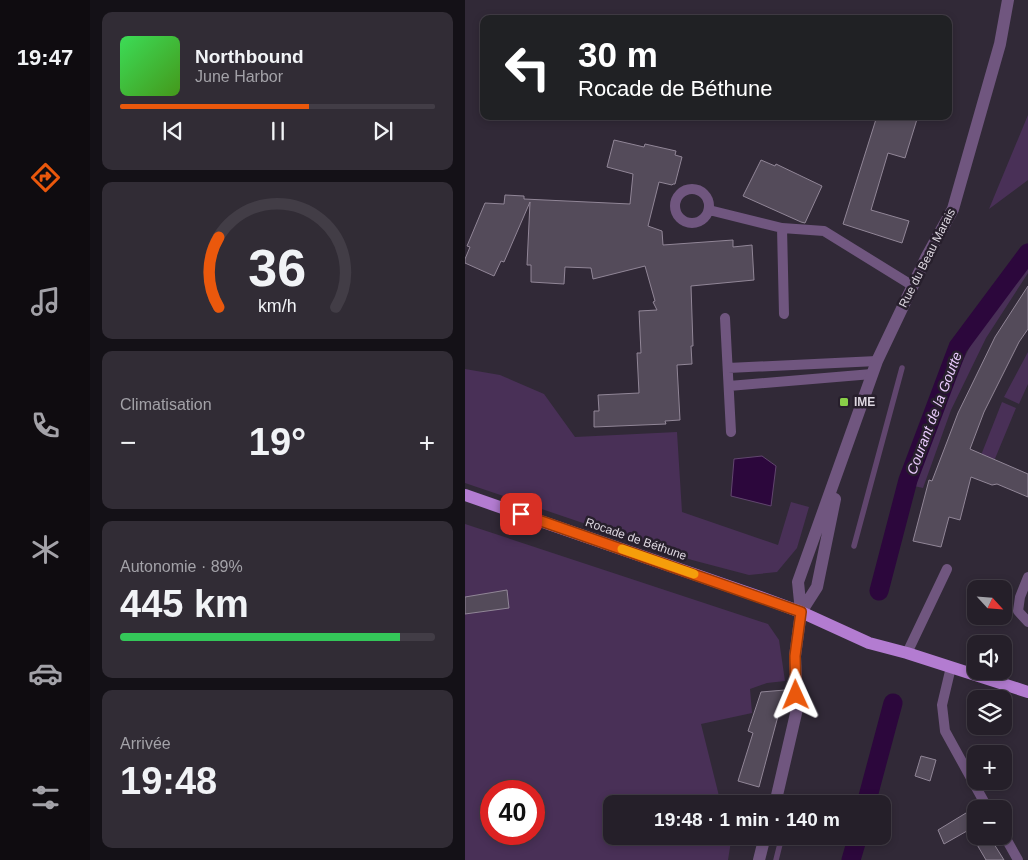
<!DOCTYPE html>
<html lang="fr">
<head>
<meta charset="utf-8">
<style>
  body { margin:0; font-family:Helvetica,sans-serif; background:#312c35; color:#f1f3f6; height:100vh; display:flex; flex-direction:column; font-size:19px; white-space:nowrap }
  * { box-sizing:border-box; margin:0 }
  p { font-size:16px; color:#a3a2a8 }
  .icon { flex:none; width:28px; height:28px; fill:none; stroke:currentColor; stroke-width:2; stroke-linecap:round; stroke-linejoin:round }
  .map { position:relative; flex:1; overflow:hidden }
  .drawer { display:flex; flex-direction:column; gap:12px; padding:12px; background:#141117; width:375px }
  .drawer>* { flex:none }
  .hud { position:absolute; left:15px; top:15px; width:472px; height:105px; border-radius:10px; box-shadow:0 2px 8px #0003,0 0 0 1px #423d46; background:#202124; color:#fff; overflow:hidden }
  .needle { width:32px; rotate:116deg }
  .fabs { position:absolute; left:502px; top:580px; display:grid; gap:10px }
  .fabs a { display:grid; place-items:center; width:45px; height:45px; border-radius:10px; background:#251f29; box-shadow:0 2px 8px #0003,0 0 0 1px #423d46; font-size:25px }
  .speed { position:absolute; left:15px; top:780px; display:flex; gap:10px; font-size:25px; font-weight:700; text-align:center }
  .speed>* { display:grid; place-content:center; width:65px; height:65px; border-radius:50%; background:#251f29; box-shadow:0 2px 8px #0003,0 0 0 1px #423d46; line-height:1 }
  .speed .limit { border:8px solid #d22; background:#fff; color:#111 }
  .pin { position:absolute; display:grid; place-items:center; width:42px; height:42px; color:#fff; margin:-21px; border-radius:10px; box-shadow:0 2px 8px #0006 }
  .me { position:absolute; width:55px; margin:-28px; rotate:359deg; stroke-linejoin:round; filter:drop-shadow(0 0 4px #0008) }
  .turn { display:flex; align-items:center; gap:18px; height:105px; padding:0 15px; font-size:22px }
  .turn .icon { width:65px; height:65px; stroke-width:2.5 }
  .turn b { display:block; font-size:35px; line-height:42px }
  .big { font-size:38px; font-weight:700; line-height:1.1 }
  .drawer .tile { flex:1; display:flex; flex-direction:column; justify-content:center; gap:8px; min-width:0; padding:0 18px; border-radius:10px; background:#312c35 }
  .drawer .dial { align-items:center; gap:0 }
  .dial svg { height:130px; overflow:visible; fill:none; stroke:#423d46; stroke-width:7; stroke-linecap:round; text-anchor:middle }
  .dial text { fill:#f1f3f6; stroke:none }
  .song { display:flex; align-items:center; gap:15px }
  .cover { width:60px; height:60px; border-radius:8px; background:linear-gradient(135deg,hsl(130 70% 55%),hsl(100 70% 35%)) }
  .played { height:5px; border-radius:2px; background:linear-gradient(90deg,#ea580c 60%,#423d46 60%) }
  .keys { display:flex; justify-content:space-around; direction:ltr }
  .heat { display:flex; justify-content:space-between; align-items:center; font-size:28px; direction:ltr }
  .charge { height:8px; border-radius:4px; background:linear-gradient(90deg,#34c759 89%,#423d46 0) }
  .trip { position:absolute; left:138px; top:795px; width:288px; height:50px; border-radius:10px; background:#251f29; box-shadow:0 2px 8px #0003,0 0 0 1px #423d46; font-weight:700; line-height:50px; text-align:center }
  main { display:flex; flex:1; min-height:0 }
  .tab-bar { display:flex; flex-direction:column; width:90px; justify-content:space-around; align-items:center; background:#0f0c10; color:#a3a2a8 }
  .tab-bar .icon { width:35px; height:35px }
  .tab-bar .current { color:#ea580c }
  .tab-bar b { font-size:22px; color:#f1f3f6 }
  .map>svg:first-child { display:block }
  .green { fill:#493057; fill-rule:evenodd }
  .water { fill:#2c073c; stroke:#61466e }
  .lines { fill:none; stroke-linecap:round; stroke-linejoin:round }
  .stream { stroke:#61466e; stroke-width:5.5 }
  .canal { stroke:#2c073c; stroke-width:19 }
  .building { fill:#544b5a; stroke:#918697 }
  .service { stroke:#70567f; stroke-width:10 }
  .tertiary { stroke:#70567f; stroke-width:12 }
  .primary { stroke:#b37cd1; stroke-width:12 }
  .route-casing { stroke:#983908; stroke-width:12 }
  .route { stroke:#ea580c; stroke-width:9 }
  .slow { stroke:#f59e0b; stroke-width:9 }
  .poi-dot { fill:#89cf48; stroke:#271f2c; stroke-width:2 }
  .labels { text-anchor:middle; dominant-baseline:central; stroke-width:5; stroke-linejoin:round; paint-order:stroke }
  .street-label { font-size:12px; fill:#ded8e1; stroke:#271f2c }
  .poi-label { font-size:12px; font-weight:bold; fill:#ded8e1; stroke:#271f2c; text-anchor:start }
  .water-label { font-size:14px; font-style:italic; fill:#eacbfd; stroke:#271f2c }
</style>
</head>
<body>
<main>
<nav class="tab-bar">
<b>19:47</b>
<svg class="icon current" aria-label="directions" viewBox="0 0 24 24"><path d="M12 3l9 9-9 9-9-9zM9 14v-3h6M13 9l2 2-2 2"/></svg>
<svg class="icon" aria-label="music" viewBox="0 0 24 24"><path d="M9 18V5l10-2v13"/><circle cx="6" cy="18" r="3"/><circle cx="16" cy="16" r="3"/></svg>
<svg class="icon" aria-label="phone" viewBox="0 0 24 24"><path d="M5 4h4l2 5-3 2q2 4 5 5l2-3 5 2v4C11 20 4 13 5 4z"/></svg>
<svg class="icon" aria-label="climate" viewBox="0 0 24 24"><path d="M12 3v18M4 7l16 10M4 17L20 7"/></svg>
<svg class="icon" aria-label="car" viewBox="0 0 24 24"><path d="M5 17H2v-5l4-1 3-4h7l3 4 3 1v5h-3M9 17h6M6 11h13"/><circle cx="7" cy="17" r="2"/><circle cx="17" cy="17" r="2"/></svg>
<svg class="icon" aria-label="filters" viewBox="0 0 24 24"><path d="M4 7h16M4 17h16"/><circle cx="9" cy="7" r="2"/><circle cx="15" cy="17" r="2"/></svg>
</nav>
<section class="drawer">
<div class="tile">
<div class="song"><i class="cover"></i><div><b>Northbound</b><p>June Harbor</p></div></div>
<div class="played"></div>
<div class="keys"><svg class="icon" aria-label="previous" viewBox="0 0 24 24"><path d="M18 5L8 12l10 7zM5 5v14"/></svg><svg class="icon" aria-label="pause" viewBox="0 0 24 24"><path d="M8 5v14M16 5v14"/></svg><svg class="icon" aria-label="next" viewBox="0 0 24 24"><path d="M6 5l10 7-10 7zM19 5v14"/></svg></div>
</div>
<div class="tile dial"><svg viewBox="0 0 100 80">
<path d="M14 69A42 42 0 1 1 86 69"/>
<path d="M14 69A42 42 0 0 1 14 26" stroke="#ea580c"/>
<text x="50" y="56" font-size="32" font-weight="700">36</text>
<text x="50" y="72" font-size="11">km/h</text>
</svg></div>
<div class="tile"><p>Climatisation</p>
<div class="heat"><a>−</a><b class="big">19°</b><a>+</a></div>
</div>
<div class="tile"><p>Autonomie · 89%</p><b class="big">445 km</b><div class="charge"></div></div>
<div class="tile"><p>Arrivée</p><b class="big">19:48</b></div>
</section>
<div class="map">
<svg width="563" height="860" viewBox="0 0 563 860">
  <rect width="100%" height="100%" fill="#312937"/>
  <path class="green" d="M563,115V180L524,209Z
    M563,256V273L521,338L486,410L458,488L449,486L489,379L514,328Z
    M563,352V384L554,404L539,397Z
    M0,369L35,375L79,394L110,437L212,432L217,512L313,545L326,502L344,507L332,548L312,572L284,575L227,560L0,483Z
    M537,402L551,408L522,478L509,473Z
    M0,524L303,624L314,640L320,681L302,683L285,689L287,713L236,724L256,804H146V836H265L266,841L263,860H0ZM26,791H69V834H26Z"/>
  <path class="water" d="M297,456L311,466L306,506L266,496L269,459Z"/>
  <g class="lines">
    <path class="stream" d="M389,546L437,368
      M325,804L326,802
      M311,860L317,836"/>
    <path class="canal" d="M414,591L443,480L493,347L563,253
      M401,804L428,703
      M386,860L393,836"/>
  </g>
  <path class="building" d="M412,116H453L440,158L423,153L406,210L444,221L437,243L378,224Z
    M149,140L179,147L180,144L211,151L210,155L217,157L210,184H208L207,185L194,182L183,226L197,231L198,245L268,240V247L287,245L289,280L226,286L228,346H226L227,364L212,365L215,420L200,421L201,424L129,427V411H134L133,395L174,393L172,353H176L174,311L192,310L188,302L190,301L180,266L128,279L126,268L100,267L99,284L66,282V265H62L65,202L39,262L36,261L29,276L0,263V259L5,247L2,246L20,203L39,204L40,195L59,196V199L165,204L168,174L142,167Z
    M296,160L310,166L311,164L357,186L340,223L336,222L278,196Z
    M563,286V329L554,342L519,412L505,449L563,474V497L532,484L527,485L506,477L495,520L484,517L476,547L448,541L464,480L467,481L493,413L530,337Z
    M42,590L44,608L0,614V597Z
    M320,690L294,787L273,781L288,733L283,731L296,692Z
    M456,756L471,760L465,781L450,776Z
    M501,813L509,827L479,844L473,830Z
    M507,836H524L539,860H521Z"/>
  <g class="lines">
    <path class="service" d="M210 206a17 17 0 1 1 34 0a17 17 0 1 1-34 0Z
      M244,210L317,228L359,231L448,286
      M317,228L319,314
      M260,318L266,432
      M263,368L412,361
      M264,386L407,374
      M563,577L555,597L553,611L563,622
      M442,653L482,569
      M486,667L477,705L480,731L523,809
      M539,835L553,860"/>
    <path class="tertiary" d="M336,612L352,587L370,499
      M310,804L332,709L330,656L336,612L333,582L412,361L461,258L488,209L535,44L543,0
      M294,860L300,836"/>
    <path class="primary" d="M0,495L295,597L336,612L404,643L442,653L563,692"/>
  </g>
  <g class="lines">
    <defs>
      <path id="route" d="M56,514L336,612L330,656L331,695"/>
    </defs>
    <use href="#route" class="route-casing"/>
    <use href="#route" class="route"/>
    <path class="slow" d="M157,549L229,574"/>
  </g>
  <rect class="poi-dot" x="374" y="397" width="10" height="10" rx="2.5"/>
  <g class="labels">
    <g class="street-label">
      <text transform="translate(462 258) rotate(-63)">Rue du Beau Marais</text>
      <text transform="translate(171 539) rotate(19)">Rocade de Béthune</text>
    </g>
    <g class="poi-label">
      <text x="389" y="402">IME</text>
    </g>
    <g class="water-label">
      <text transform="translate(469 413) rotate(-69)">Courant de la Goutte</text>
    </g>
  </g>
</svg>
<div class="fabs">
<a><svg class="needle" viewBox="-14 -14 28 28"><path d="M0-13l5 13h-10z" fill="#e53935"/><path d="M0 13l5-13h-10z" fill="#a3a2a8"/></svg></a>
<a><svg class="icon" aria-label="sound" viewBox="0 0 24 24"><path d="M4 9h4l5-4v14l-5-4H4zM17 9q2 3 0 6"/></svg></a>
<a><svg class="icon" aria-label="layers" viewBox="0 0 24 24"><path d="M12 4l9 5-9 5-9-5zM3 14l9 5 9-5"/></svg></a>
<a>+</a>
<a>−</a>
</div>
<div class="speed"><div class="limit">40</div></div>
<div class="pin" style="left:56px;top:514px;background:#d93025"><svg class="icon" aria-label="arrive" viewBox="0 0 24 24"><path d="M6 21V4h12l-3 4 3 4H6"/></svg></div>
<svg class="me" style="left:331px;top:695px" viewBox="-20 -20 40 40"><path d="M0-17L14 15 0 8-14 15z" fill="#ea580c" stroke="#fff" stroke-width="4"/></svg>
<div class="trip">19:48 · 1 min · 140 m</div>
<div class="hud">
<div class="turn"><svg class="icon" aria-label="left" viewBox="0 0 24 24"><path d="M17 20v-9H6M10 6l-5 5 5 5"/></svg><div><b>30 m</b>Rocade de Béthune</div></div>
</div>
</div>
</main>
</body>
</html>
